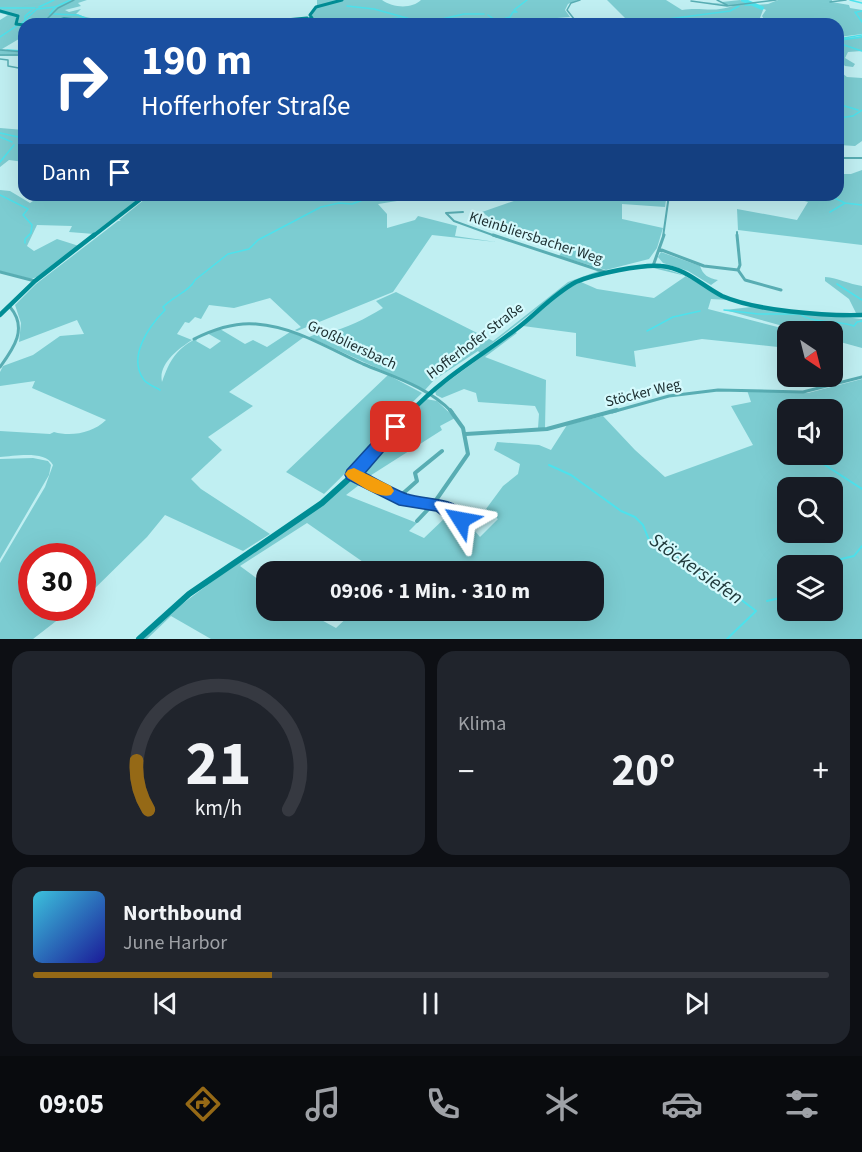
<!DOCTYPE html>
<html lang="de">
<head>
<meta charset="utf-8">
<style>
  body { margin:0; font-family:"Source Sans 3",sans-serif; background:#20242c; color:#f1f3f6; height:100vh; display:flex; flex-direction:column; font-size:22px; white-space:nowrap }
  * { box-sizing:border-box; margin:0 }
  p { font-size:20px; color:#9ea1a6 }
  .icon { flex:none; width:33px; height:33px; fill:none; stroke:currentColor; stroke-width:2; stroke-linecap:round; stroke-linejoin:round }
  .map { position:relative; height:639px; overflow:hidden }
  .panel { display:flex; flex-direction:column; gap:12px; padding:12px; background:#0d0f14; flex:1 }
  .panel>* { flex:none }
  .hud { position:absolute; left:18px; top:18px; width:826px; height:183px; border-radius:18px; box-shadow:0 6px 24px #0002; background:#1a4fa0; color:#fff; overflow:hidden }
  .needle { width:39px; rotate:145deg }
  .fabs { position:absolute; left:777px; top:321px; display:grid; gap:12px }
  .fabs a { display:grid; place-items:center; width:66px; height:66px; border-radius:12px; background:#171b24; box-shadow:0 6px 24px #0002; font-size:30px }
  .speed { position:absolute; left:18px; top:543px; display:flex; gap:12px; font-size:30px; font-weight:700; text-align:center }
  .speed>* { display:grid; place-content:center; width:78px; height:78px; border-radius:50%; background:#171b24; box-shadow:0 6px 24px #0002; line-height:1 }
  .speed .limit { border:9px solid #d22; background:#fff; color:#111 }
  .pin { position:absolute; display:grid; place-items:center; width:51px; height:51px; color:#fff; margin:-26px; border-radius:12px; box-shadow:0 3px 9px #0006 }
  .me { position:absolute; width:66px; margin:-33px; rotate:304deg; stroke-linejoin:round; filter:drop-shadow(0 0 4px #0008) }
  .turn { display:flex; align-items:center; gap:21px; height:126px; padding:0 24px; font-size:27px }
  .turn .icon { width:78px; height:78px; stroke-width:2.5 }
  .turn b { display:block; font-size:42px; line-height:51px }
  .then { display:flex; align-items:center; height:57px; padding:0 24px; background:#0003; gap:12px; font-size:22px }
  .big { font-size:45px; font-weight:700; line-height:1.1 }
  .panel .card { flex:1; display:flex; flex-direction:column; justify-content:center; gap:9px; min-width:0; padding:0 21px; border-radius:18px; background:#20242c }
  .panel .dial { align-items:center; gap:0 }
  .dial svg { height:156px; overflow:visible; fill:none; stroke:#363941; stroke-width:7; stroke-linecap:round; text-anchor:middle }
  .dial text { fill:#f1f3f6; stroke:none }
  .song { display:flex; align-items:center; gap:18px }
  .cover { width:72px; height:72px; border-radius:9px; background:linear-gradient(135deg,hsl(190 70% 55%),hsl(240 70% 35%)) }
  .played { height:6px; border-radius:3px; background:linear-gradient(90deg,#956916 30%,#363941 30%) }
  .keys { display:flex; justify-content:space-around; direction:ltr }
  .heat { display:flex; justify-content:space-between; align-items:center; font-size:33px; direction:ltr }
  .panel .tiles { flex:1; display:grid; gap:12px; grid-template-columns:1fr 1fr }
  .card:last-child { grid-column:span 2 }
  .trip { position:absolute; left:256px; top:561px; width:348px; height:60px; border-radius:18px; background:#171b24; box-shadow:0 6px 24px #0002; font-weight:700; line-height:60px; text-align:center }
  .menu { display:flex; height:96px; justify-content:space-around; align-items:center; background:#090b0e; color:#9ea1a6 }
  .menu .icon { width:42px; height:42px }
  .menu .current { color:#956916 }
  .menu b { font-size:27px; color:#f1f3f6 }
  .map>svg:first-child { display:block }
  .green { fill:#7cccd1; fill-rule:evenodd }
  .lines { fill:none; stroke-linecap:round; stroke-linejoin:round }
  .stream-far1 { stroke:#4de2ec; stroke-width:1.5 }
  .stream { stroke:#4de2ec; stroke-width:2 }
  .river { stroke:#4de2ec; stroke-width:4 }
  .street-far3 { stroke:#58adb3; stroke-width:1.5 }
  .street-far2 { stroke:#58adb3; stroke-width:2 }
  .street-far1 { stroke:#58adb3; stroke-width:3 }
  .street { stroke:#58adb3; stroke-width:4 }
  .secondary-far3 { stroke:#008d95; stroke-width:3 }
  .secondary-far2 { stroke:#008d95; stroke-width:4 }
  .secondary-far1 { stroke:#008d95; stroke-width:4.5 }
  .secondary { stroke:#008d95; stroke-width:6 }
  .route { fill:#1a73e8; stroke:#114b97; stroke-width:1.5 }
  .slow { fill:#f59e0b }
  .labels { text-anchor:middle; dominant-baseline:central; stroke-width:4.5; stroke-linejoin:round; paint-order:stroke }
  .street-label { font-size:15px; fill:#203234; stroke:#d5fafd }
  .near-water-label { font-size:20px; font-style:italic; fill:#213a3c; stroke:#d5fafd }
</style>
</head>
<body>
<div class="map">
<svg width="862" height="639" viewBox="0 0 862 639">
  <rect width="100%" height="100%" fill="#c0eff2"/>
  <path class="green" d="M0,0H87L78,3L81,6L65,10L69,12L81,9L76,14C106,24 127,20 157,24H80L60,21L58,24H24V36L2,49L24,51V56H0V20L8,15L0,13Z
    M317,0H382C393,8 412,9 421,0H578L568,4L565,10L570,17L557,18L562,24H324V21H309L317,5Z
    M581,0H666L682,10C702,7 713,13 733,6L702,2L724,4L722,2L740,0L762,8L763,10L760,18L769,24H621L629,22L607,0Z
    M778,0H832V2L849,5L850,8L862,10V34L839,37L838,24H773L765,21L762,16L766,10L756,5L768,4Z
    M862,36V51L848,52L845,58L855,64L853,67L845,66L839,60V40Z
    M838,70L847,77L862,78V141L855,146L839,145Z
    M0,128L24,130V162L9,160L0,167Z
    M862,170V245L738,230L737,209L797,220L808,202L784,195H838L839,174H851Z
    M0,190L10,191L30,203L42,195H143L94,234L69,232L72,226L37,225L27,246L34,251L57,239L79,246L37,277L31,279L0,271Z
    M150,195H394L397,201L378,204L387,214V228L415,220L418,216L457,226L455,236L496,242L432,235L393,292L297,331L295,330L301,327L270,298L234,308L209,305L201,319L195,317L189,323L185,322L177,334L192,340C178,349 158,364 162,382C170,359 177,348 199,337L196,341L210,349L221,341L207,333L220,329L245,344L253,340L267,347L290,332L304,337L229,392L253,406L208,437L222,450L191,479L201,489L270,534L243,551L165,515L147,537L83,600L82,556H32V608H73L33,639H0V563L45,487L53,465C45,450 15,456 0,457V431L50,434L54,432C71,437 93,433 106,420L32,388L35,381L0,386V372L3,366L33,355L60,336L84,334L77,320L19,342L21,323L15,305L36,284L118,221H121L119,220Z
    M531,195H611L666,200L665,207L622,204V219L663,228L657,248L649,259L606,270L559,256L565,248L501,226L482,212Z
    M661,252L700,266C703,275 708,278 718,280L711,285L688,271L663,263L658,257Z
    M644,267C682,267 697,285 729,300L711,299L708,309L793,331L788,332L787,348L702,339L634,351L636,367L576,356V333L523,326L567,289L581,282L597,289L654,298L686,276L653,268L636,269Z
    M601,270L604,272L561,290L480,353L478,351L434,380L425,390L309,337L323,331L327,333C347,328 365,319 383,308L376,301L396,292L493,341L568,282Z
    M825,277C838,278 849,284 862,286V313H856L849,299L825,281Z
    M751,307L862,319V348L833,340L832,332L801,331L725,310Z
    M515,332L517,333L485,357L546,380L545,428H538L539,414L535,406L478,402L476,393L464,389L442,398L436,395L435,391Z
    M388,375L422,393C388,425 358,462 324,494L286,472Z
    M862,379V639H211L171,616L147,639H143C205,577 285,539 350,481L363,482L346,495L417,523L409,531L424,538L446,517L453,516L463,525L467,522L480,537L498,519L486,509L503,486L518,474L520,464L494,450L497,442L539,445L551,450L567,425L603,416L635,450L665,477L753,445L731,406L751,402L747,390L808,393ZM788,410H832V454H788ZM788,488H832V532H788ZM307,523L376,571L594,572V610L354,611L336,628L305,611L267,610V586L240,566ZM788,566H832V610H788Z
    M426,399L437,401L455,418L440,426L442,430L365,479L361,477L360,471L396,429Z
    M33,458L48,461L51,465L49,475L0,559V459Z"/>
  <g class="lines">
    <path class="stream-far1" d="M850,0L862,3
      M745,5H750
      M347,6L374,9L414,20L433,21L464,14H484
      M39,7L54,0
      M0,8H35
      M855,12L862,22
      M857,12L862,11
      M50,14L55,7
      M54,14L78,15L87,19
      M488,15L494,19
      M25,20V16L32,10
      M21,24L37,9L55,7L71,0
      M369,24L379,20L399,18
      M486,24L510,17L513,12H517L514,10L527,0
      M654,24L668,19L730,11L739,6
      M0,37L18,25
      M856,38L862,37
      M838,39L862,35
      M841,40L855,38
      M838,43L862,51
      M7,50L24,51
      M838,104L858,110
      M838,118L853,116L862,110
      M0,133L23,138
      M0,137L12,142
      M0,162L14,145
      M0,195L28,209L23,215L32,225L31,233L25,239V243
      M828,195L845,203L862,205
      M830,212L845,203
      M837,284L862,300
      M724,310L758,314H800C813,324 838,320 854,326L857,322L862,321
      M647,331L673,317L700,311
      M160,390C155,387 147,384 144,380C127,357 149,326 165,310L163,307C172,297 190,291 195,280L228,254L249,249L258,240L321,207L339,203L352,204L376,195"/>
    <path class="stream" d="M811,456L862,489
      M549,465L571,475L621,511L635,517L643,525L649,540L693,564L699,573L714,585L735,595L756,611L727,639
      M830,566L833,561L854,556L862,546
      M832,575L839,582L832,589
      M767,601L788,596"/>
    <path class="river" d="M743,0L762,8"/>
    <path class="street-far3" d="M717,0L727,5
      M691,1L727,6L776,0
      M830,2L846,0
      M46,20L58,8L74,0
      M578,24L567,10L571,3L580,0
      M0,50L24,52
      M0,55H24
      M0,59L8,60V66L24,69"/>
    <path class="street-far2" d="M838,158H862
      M463,212L446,213L454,221L498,237
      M737,232V237
      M663,237L669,195"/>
    <path class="street-far1" d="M493,235L605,272
      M737,235L740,265L738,270
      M659,249L704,266L738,270L745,280L781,290
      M653,266L664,235
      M0,272L35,281
      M194,339C214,329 234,322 256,324C295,327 328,348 363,364C394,377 428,387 452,412
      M0,367C14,348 28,328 10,307
      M612,412L669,396L718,390L803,392L862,377"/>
    <path class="street" d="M466,434L547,429L617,410
      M355,476L405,500L440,505L461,520
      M399,497L417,481L415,473L442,451
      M417,521L434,503L468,454L463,428L450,410"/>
    <path class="secondary-far3" d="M0,11L18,16L16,24L24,25
      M309,19L312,18L310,15L316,7L342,0
      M36,24L64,19L146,24
      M245,24L307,18"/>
    <path class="secondary-far2" d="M92,237L146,195"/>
    <path class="secondary-far1" d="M0,315L35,281L94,235
      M411,412C442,378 483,355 519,327C538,312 555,293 576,282C594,274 642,264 661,266C686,268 702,286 722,296C757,311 824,316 862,315"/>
    <path class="secondary" d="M139,639L189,594L322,503L353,475L412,410"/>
  </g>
  <path class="route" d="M396,422L401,423L404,427L401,431L365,473C378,480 393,489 407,494C429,501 457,495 470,520L467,525L461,527L455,525L436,511L399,505L347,479L345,475L347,470L390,423Z"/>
  <path class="slow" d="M354,468L391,486L394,491L391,495C378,499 360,485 348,478L345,474L348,470Z"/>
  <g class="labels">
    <g class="street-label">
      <text transform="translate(536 238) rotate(18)">Kleinbliersbacher Weg</text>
      <text transform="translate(475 341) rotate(-37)">Hofferhofer Straße</text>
      <text transform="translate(352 345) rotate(25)">Großbliersbach</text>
      <text transform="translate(643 393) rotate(-14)">Stöcker Weg</text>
    </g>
    <g class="near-water-label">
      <text transform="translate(696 569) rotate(35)">Stöckersiefen</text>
    </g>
  </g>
</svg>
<div class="fabs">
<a><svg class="needle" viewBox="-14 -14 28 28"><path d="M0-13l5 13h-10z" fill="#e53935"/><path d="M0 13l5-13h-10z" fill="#9ea1a6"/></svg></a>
<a><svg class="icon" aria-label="sound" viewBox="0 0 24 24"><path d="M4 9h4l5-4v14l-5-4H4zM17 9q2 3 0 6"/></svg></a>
<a><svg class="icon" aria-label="search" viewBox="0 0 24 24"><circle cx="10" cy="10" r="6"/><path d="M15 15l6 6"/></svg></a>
<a><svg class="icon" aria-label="layers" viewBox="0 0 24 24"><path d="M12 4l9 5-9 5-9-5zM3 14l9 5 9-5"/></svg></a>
</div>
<div class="speed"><div class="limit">30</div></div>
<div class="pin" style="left:396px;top:427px;background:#d93025"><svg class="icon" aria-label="arrive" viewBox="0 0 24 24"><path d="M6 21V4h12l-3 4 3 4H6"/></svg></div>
<svg class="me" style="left:461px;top:520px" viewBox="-20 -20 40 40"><path d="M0-17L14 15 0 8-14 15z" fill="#1a73e8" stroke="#fff" stroke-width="4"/></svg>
<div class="trip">09:06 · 1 Min. · 310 m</div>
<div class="hud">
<div class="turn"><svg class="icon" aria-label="right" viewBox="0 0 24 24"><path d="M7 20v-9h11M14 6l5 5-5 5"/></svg><div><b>190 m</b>Hofferhofer Straße</div></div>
<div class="then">Dann<svg class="icon" aria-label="arrive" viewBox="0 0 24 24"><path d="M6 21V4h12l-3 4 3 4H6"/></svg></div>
</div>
</div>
<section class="panel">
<div class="tiles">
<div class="card dial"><svg viewBox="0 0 100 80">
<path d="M14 69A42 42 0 1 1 86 69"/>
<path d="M14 69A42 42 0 0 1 8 44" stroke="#956916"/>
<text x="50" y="56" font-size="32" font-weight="700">21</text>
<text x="50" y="72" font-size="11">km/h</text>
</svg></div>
<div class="card"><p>Klima</p>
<div class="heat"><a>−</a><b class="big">20°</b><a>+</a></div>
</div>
<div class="card">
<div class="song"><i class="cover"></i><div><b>Northbound</b><p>June Harbor</p></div></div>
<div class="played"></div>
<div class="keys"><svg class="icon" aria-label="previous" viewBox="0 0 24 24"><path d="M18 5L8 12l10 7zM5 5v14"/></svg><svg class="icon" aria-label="pause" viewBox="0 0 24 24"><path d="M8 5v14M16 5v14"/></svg><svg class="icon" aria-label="next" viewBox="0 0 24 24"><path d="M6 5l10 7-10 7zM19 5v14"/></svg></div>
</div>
</div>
</section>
<nav class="menu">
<b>09:05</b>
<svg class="icon current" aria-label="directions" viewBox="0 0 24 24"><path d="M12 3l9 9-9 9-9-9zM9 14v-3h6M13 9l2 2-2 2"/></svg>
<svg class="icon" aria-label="music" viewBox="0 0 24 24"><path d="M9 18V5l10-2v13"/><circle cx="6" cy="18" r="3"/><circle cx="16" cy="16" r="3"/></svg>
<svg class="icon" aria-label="phone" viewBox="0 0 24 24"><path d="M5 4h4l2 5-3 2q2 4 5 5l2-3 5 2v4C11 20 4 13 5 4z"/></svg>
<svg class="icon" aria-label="climate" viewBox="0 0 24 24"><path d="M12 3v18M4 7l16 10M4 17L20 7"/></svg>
<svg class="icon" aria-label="car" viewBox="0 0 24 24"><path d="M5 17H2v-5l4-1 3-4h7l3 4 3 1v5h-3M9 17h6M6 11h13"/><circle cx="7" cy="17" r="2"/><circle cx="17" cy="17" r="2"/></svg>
<svg class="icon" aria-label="filters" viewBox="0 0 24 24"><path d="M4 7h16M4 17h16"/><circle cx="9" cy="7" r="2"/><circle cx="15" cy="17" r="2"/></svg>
</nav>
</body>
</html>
